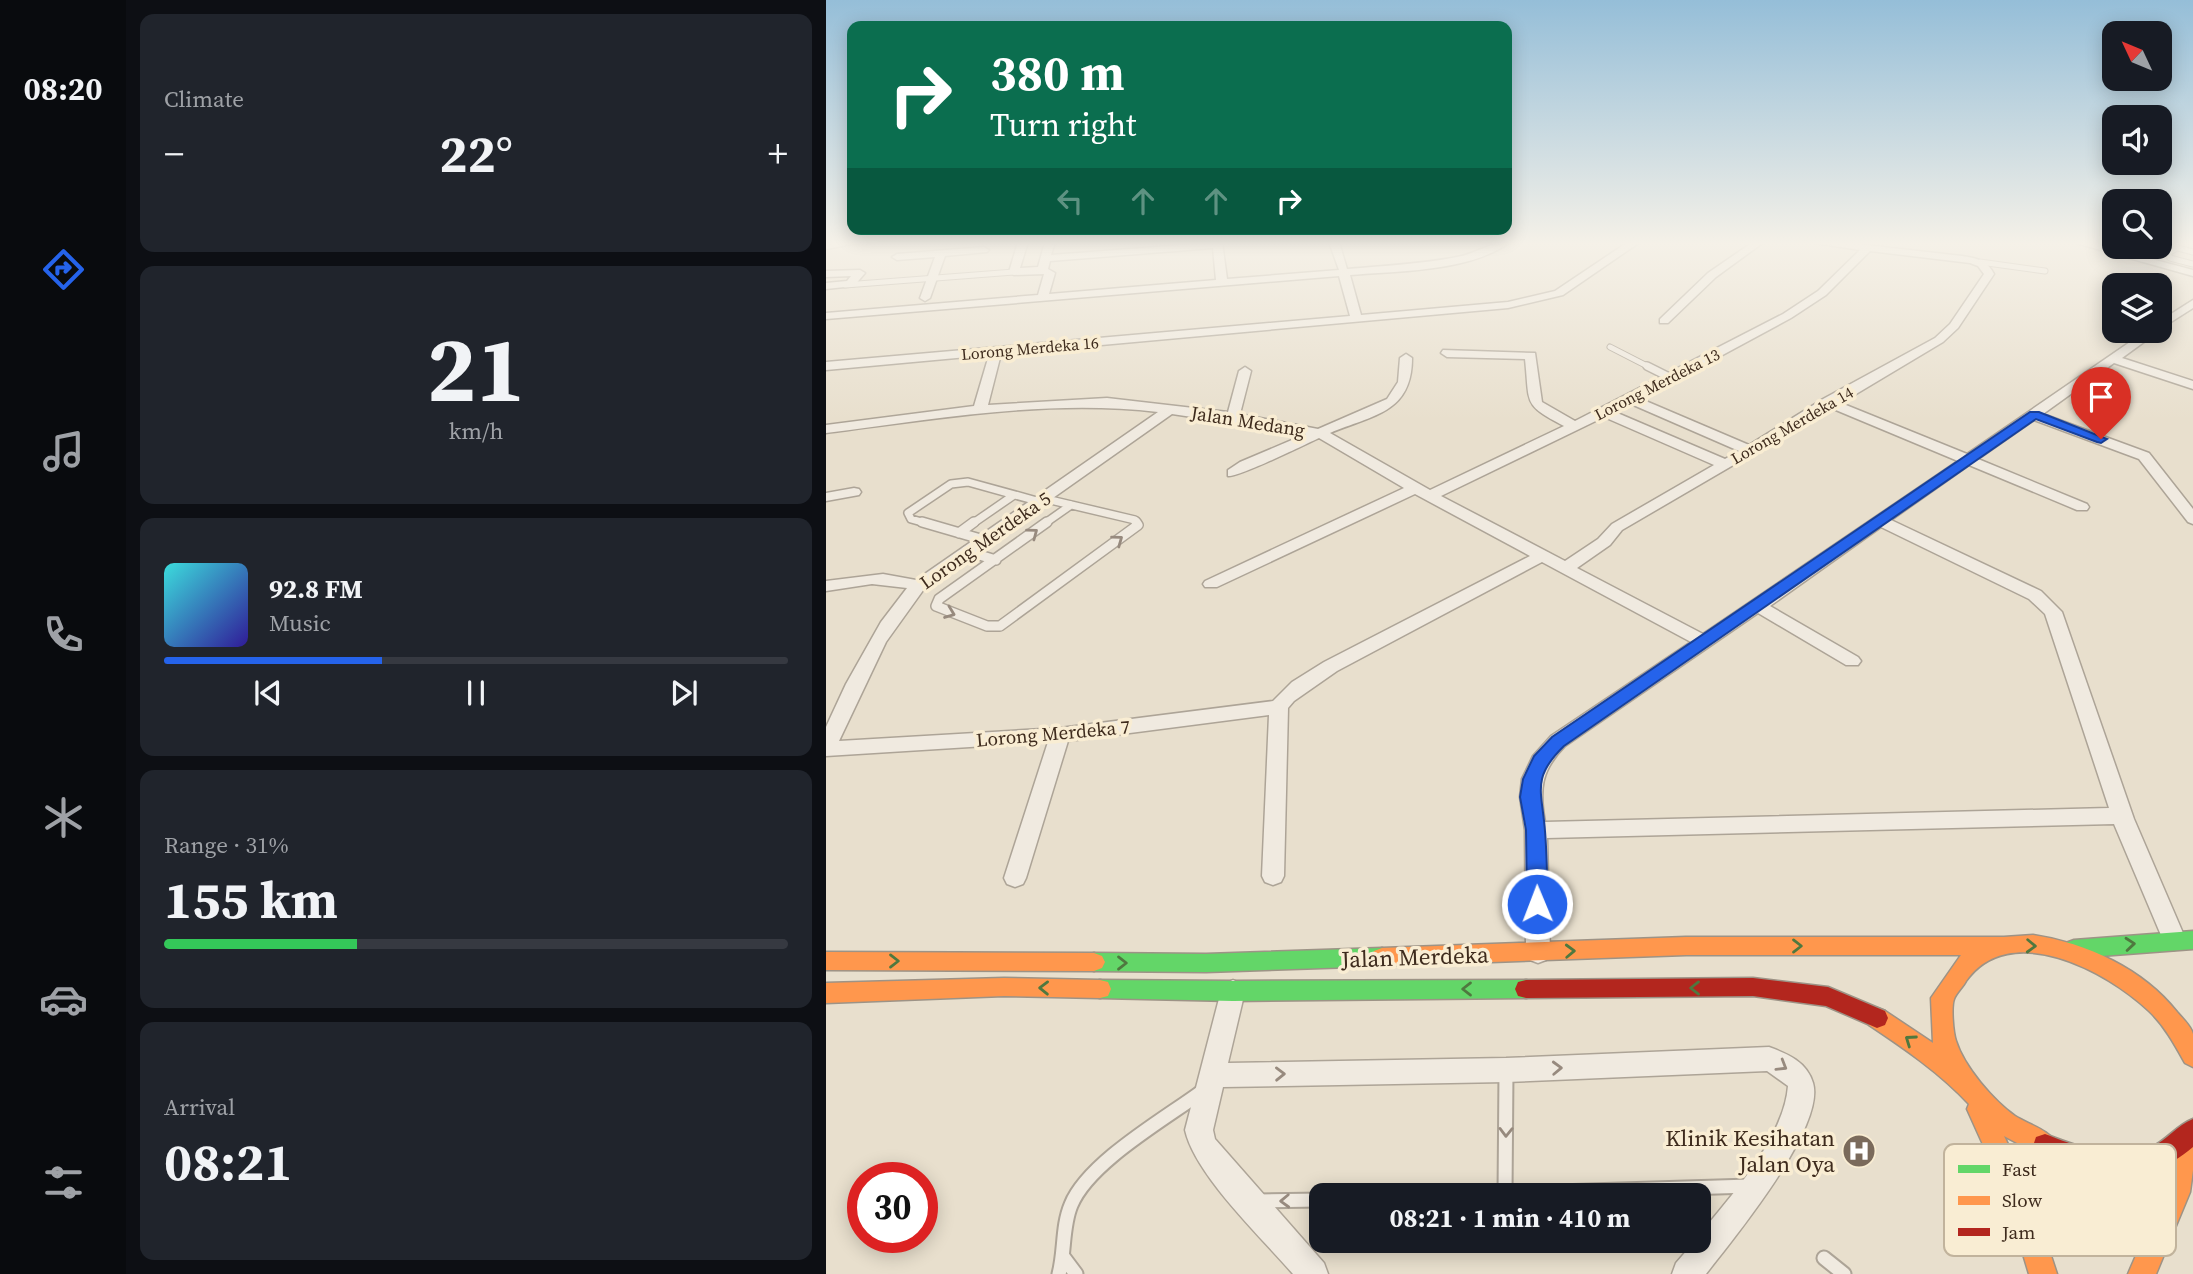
<!DOCTYPE html>
<html lang="en">
<head>
<meta charset="utf-8">
<style>
  body { margin:0; font-family:"Source Serif 4",serif; background:#20242c; color:#f1f3f6; height:100vh; display:flex; flex-direction:column; font-size:26px; white-space:nowrap }
  * { box-sizing:border-box; margin:0 }
  p { font-size:23px; color:#9ea1a6 }
  .icon { flex:none; width:38px; height:38px; fill:none; stroke:currentColor; stroke-width:2; stroke-linecap:round; stroke-linejoin:round }
  .map { position:relative; flex:1; overflow:hidden }
  .sheet { display:flex; flex-direction:column; gap:14px; padding:14px; background:#0d0f14; width:700px }
  .sheet>* { flex:none }
  .hud { position:absolute; left:21px; top:21px; width:665px; height:214px; border-radius:14px; box-shadow:0 4px 18px #0003; background:#0b6e4f; color:#fff; overflow:hidden }
  .needle { width:46px; rotate:314deg }
  .buttons { position:absolute; left:1276px; top:21px; display:grid; gap:14px }
  .buttons a { display:grid; place-items:center; width:70px; height:70px; border-radius:14px; background:#171b24; box-shadow:0 4px 18px #0003; font-size:35px }
  .speed { position:absolute; left:21px; top:1162px; display:flex; gap:14px; font-size:35px; font-weight:700; text-align:center }
  .speed>* { display:grid; place-content:center; width:91px; height:91px; border-radius:50%; background:#171b24; box-shadow:0 4px 18px #0003; line-height:1 }
  .speed .limit { border:10px solid #d22; background:#fff; color:#111 }
  .pin { position:absolute; display:grid; place-items:center; width:60px; height:60px; color:#fff; margin:-72px -30px; border-radius:50% 50% 50% 0; rotate:-45deg; box-shadow:0 0 7px #0007 }
  .pin .icon { rotate:45deg }
  .me { position:absolute; width:77px; margin:-38px; rotate:359deg; stroke-linejoin:round; filter:drop-shadow(0 0 5px #0008) }
  .turn { display:flex; align-items:center; gap:24px; height:147px; padding:0 28px; font-size:32px }
  .turn .icon { width:91px; height:91px; stroke-width:2.5 }
  .turn b { display:block; font-size:49px; line-height:60px }
  .lanes { display:flex; align-items:center; height:66px; padding:0 28px; background:#0003; justify-content:center; gap:35px; direction:ltr }
  .lanes .off { opacity:.35 }
  .big { font-size:52px; font-weight:700; line-height:1.1 }
  .sheet .tile { flex:1; display:flex; flex-direction:column; justify-content:center; gap:10px; min-width:0; padding:0 24px; border-radius:14px; background:#20242c }
  .sheet .dial { align-items:center; gap:0 }
  .dial b { font-size:91px; line-height:1 }
  .song { display:flex; align-items:center; gap:21px }
  .cover { width:84px; height:84px; border-radius:10px; background:linear-gradient(135deg,hsl(180 70% 55%),hsl(250 70% 35%)) }
  .played { height:7px; border-radius:4px; background:linear-gradient(90deg,#2563eb 35%,#363941 35%) }
  .keys { display:flex; justify-content:space-around; direction:ltr }
  .heat { display:flex; justify-content:space-between; align-items:center; font-size:38px; direction:ltr }
  .charge { height:10px; border-radius:5px; background:linear-gradient(90deg,#34c759 31%,#363941 0) }
  .trip { position:absolute; left:483px; top:1183px; width:402px; height:70px; border-radius:14px; background:#171b24; box-shadow:0 4px 18px #0003; font-weight:700; line-height:70px; text-align:center }
  main { display:flex; flex:1; min-height:0 }
  .dock { display:flex; flex-direction:column; width:126px; justify-content:space-around; align-items:center; background:#090b0e; color:#9ea1a6 }
  .dock .icon { width:49px; height:49px }
  .dock .active { color:#2563eb }
  .dock b { font-size:32px; color:#f1f3f6 }
  .map>svg:first-child { display:block }
  .lines { fill:none; stroke-linecap:round; stroke-linejoin:round }
  .lane-far3-casing { stroke:#ada497; stroke-width:7 }
  .lane-far2-casing { stroke:#ada497; stroke-width:10 }
  .lane-far1-casing { stroke:#ada497; stroke-width:12 }
  .lane-casing { stroke:#ada497; stroke-width:17 }
  .street-casing { stroke:#ada497; stroke-width:3 }
  .fast-casing { stroke:#9d9386; stroke-width:3 }
  .slow-casing { stroke:#9d9386; stroke-width:3 }
  .jam-casing { stroke:#9d9386; stroke-width:3 }
  .lane-far3 { stroke:#f0eae0; stroke-width:5 }
  .lane-far2 { stroke:#f0eae0; stroke-width:7 }
  .lane-far1 { stroke:#f0eae0; stroke-width:9 }
  .lane { stroke:#f0eae0; stroke-width:13 }
  .street { fill:#f0eae0; fill-rule:evenodd }
  .fast { fill:#63d668; fill-rule:evenodd }
  .slow { fill:#ff974d; fill-rule:evenodd }
  .jam { fill:#b3261e; fill-rule:evenodd }
  .oneway { stroke:#978a7e }
  .oneway2 { stroke:#4f783f }
  .route { fill:#2563eb; stroke:#184099; stroke-width:2 }
  .labels { text-anchor:middle; dominant-baseline:central; stroke-width:7; stroke-linejoin:round; paint-order:stroke }
  .far-street-label { font-size:16px; fill:#3e2b1d; stroke:#f9edd3 }
  .street-label { font-size:19px; fill:#3e2b1d; stroke:#f9edd3 }
  .near-street-label { font-size:23px; fill:#3e2b1d; stroke:#f9edd3 }
  .near-poi-label { font-size:23px; fill:#3e2b1d; stroke:#f9edd3; text-anchor:end }
  .key { fill:#f9edd3; stroke:#c1b39c; stroke-width:2 }
  .key-label { font-size:19px; fill:#3e2b1d }
</style>
</head>
<body>
<main>
<nav class="dock">
<b>08:20</b>
<svg class="icon active" aria-label="directions" viewBox="0 0 24 24"><path d="M12 3l9 9-9 9-9-9zM9 14v-3h6M13 9l2 2-2 2"/></svg>
<svg class="icon" aria-label="music" viewBox="0 0 24 24"><path d="M9 18V5l10-2v13"/><circle cx="6" cy="18" r="3"/><circle cx="16" cy="16" r="3"/></svg>
<svg class="icon" aria-label="phone" viewBox="0 0 24 24"><path d="M5 4h4l2 5-3 2q2 4 5 5l2-3 5 2v4C11 20 4 13 5 4z"/></svg>
<svg class="icon" aria-label="climate" viewBox="0 0 24 24"><path d="M12 3v18M4 7l16 10M4 17L20 7"/></svg>
<svg class="icon" aria-label="car" viewBox="0 0 24 24"><path d="M5 17H2v-5l4-1 3-4h7l3 4 3 1v5h-3M9 17h6M6 11h13"/><circle cx="7" cy="17" r="2"/><circle cx="17" cy="17" r="2"/></svg>
<svg class="icon" aria-label="filters" viewBox="0 0 24 24"><path d="M4 7h16M4 17h16"/><circle cx="9" cy="7" r="2"/><circle cx="15" cy="17" r="2"/></svg>
</nav>
<section class="sheet">
<div class="tile"><p>Climate</p>
<div class="heat"><a>−</a><b class="big">22°</b><a>+</a></div>
</div>
<div class="tile dial"><b>21</b><p>km/h</p></div>
<div class="tile">
<div class="song"><i class="cover"></i><div><b>92.8 FM</b><p>Music</p></div></div>
<div class="played"></div>
<div class="keys"><svg class="icon" aria-label="previous" viewBox="0 0 24 24"><path d="M18 5L8 12l10 7zM5 5v14"/></svg><svg class="icon" aria-label="pause" viewBox="0 0 24 24"><path d="M8 5v14M16 5v14"/></svg><svg class="icon" aria-label="next" viewBox="0 0 24 24"><path d="M6 5l10 7-10 7zM19 5v14"/></svg></div>
</div>
<div class="tile"><p>Range · 31%</p><b class="big">155 km</b><div class="charge"></div></div>
<div class="tile"><p>Arrival</p><b class="big">08:21</b></div>
</section>
<div class="map">
<svg width="1367" height="1274" viewBox="0 0 1367 1274">
  <rect width="100%" height="100%" fill="#e8dfcd"/>
  <g class="lines">
    <defs>
      <path id="lane-far3" d="M1334,243L1367,252
        M1351,248L1342,253L1344,258L1367,264
        M1154,262L1219,271
        M19,285L188,272
        M784,347L825,368"/>
      <path id="lane-far2" d="M821,366L845,378
        M216,498L309,520L311,524
        M103,524L85,519L82,513L125,484L142,482L211,501
        M146,524L188,495
        M218,524L245,505"/>
      <path id="lane-far1" d="M96,522L158,540
        M221,522L113,599L110,606L161,626H174L312,525L310,522
        M133,533L148,522
        M140,551L170,560"/>
      <path id="lane" d="M679,1194L680,1072
        M637,1195L924,1186
        M434,1201L495,1200
        M238,1258L250,1274
        M998,1258L1018,1274
        M233,1274C239,1252 236,1226 245,1205C262,1163 337,1120 374,1093"/>
      <path id="street" d="M38,242L0,249V243Z
        M192,242H202L194,268L212,267L219,242H229L225,255L396,242L401,279L513,270L503,242H513L521,269C558,266 595,264 631,257C650,254 664,242 684,242C644,272 571,271 524,275L535,315L682,302L729,291L802,242H814L737,295L682,308L175,354L162,405L281,398L402,412L413,371L419,367L425,371L414,414L492,429L561,399L572,382L574,358L580,354L586,358C586,413 547,415 504,433L604,490L738,426C696,404 704,404 699,359L621,357L615,353L617,350L709,353L716,402L749,421L957,314L992,291L1034,250L982,242H1013L1136,256C1150,258 1161,260 1168,274L1132,328L1117,342L1015,403L1141,454L1320,331H1333L1296,358L1367,381V389L1288,363L1217,414L1323,453L1367,509V524L1362,522L1313,459L1208,420L1152,459L1261,504L1263,507L1261,510H1251L1143,465L1065,520L1215,591L1236,612L1308,819L1360,940L1356,947L1348,950L1340,947L1288,824L721,838L724,953L720,960L712,963L704,960L700,953L699,830L694,797L696,779L707,756L725,736L865,642L716,562L511,671L468,701L462,708L458,876L455,882L447,885L439,882L436,876L443,715L242,741L200,878L197,884L189,887L181,884L178,878L222,742L0,756V727L20,684L55,622L81,588L46,584L0,591V581L57,574L90,580L332,412C221,399 110,419 0,433V425L148,406L163,355L0,370V362L524,316L513,276L0,319V313L212,295L218,274L188,275L183,272ZM387,248L390,280L223,294L229,273L222,269L224,261ZM1044,251L1144,263L1152,266L1158,274L1124,324L1109,338L997,399L923,445L815,399L965,318L1000,295ZM805,404L913,451L899,459L789,412ZM1005,408L1132,461L877,634L751,568L784,545L796,530ZM346,414L480,434L414,462L402,470V476C411,478 478,445 493,438L578,488L379,581L377,584L379,587H391L589,494L704,556L498,662L466,682L447,701L234,728L13,741L60,642L98,589ZM778,417L888,465L786,524L772,539L739,561L615,496ZM1055,527L1203,599L1219,614L1283,808L719,822C713,790 715,770 739,746L932,613L1020,665H1032L1035,661L1032,657L944,606Z
        M927,242H938L890,277L842,323H834V319L882,273Z
        M1246,242H1262L1367,270V276Z
        M1334,242H1340L1334,246Z
        M158,247L163,250L161,252L119,256L104,298L99,301L94,298L109,257L71,260L66,257L71,254Z
        M34,270L39,273L28,286L0,289V283L21,281L25,276L0,277V271Z
        M1367,300V308L1334,329V321Z
        M28,488L33,489L35,492L33,495L0,501V493Z
        M407,980L416,984L419,991L402,1063L680,1058L943,1047C962,1054 981,1062 987,1083C1000,1127 907,1239 880,1274H846L850,1263L869,1241H873V1235C905,1196 958,1138 962,1086L941,1071L680,1082L397,1087L387,1130L389,1139L498,1263L502,1274H467C436,1238 369,1175 359,1130L395,991L398,984Z"/>
      <path id="fast" d="M1367,931V949L1248,958L1240,955L1237,949L1240,943L1248,940Z
        M556,948L564,951L567,957L564,963L556,966L380,972L268,971L260,968L257,962L260,956L268,953L380,954Z
        M274,980L407,981L700,980L708,982L711,989L708,996L700,998L407,1001L274,998L266,996L263,989L266,982Z"/>
      <path id="slow" d="M1207,935C1261,943 1317,969 1351,1012C1356,1018 1365,1026 1367,1034C1367,1044 1367,1057 1367,1067L1359,1063C1349,1045 1338,1025 1323,1011C1281,971 1184,919 1140,981C1137,987 1130,993 1128,999C1125,1007 1127,1032 1130,1041C1138,1067 1168,1101 1189,1116C1203,1125 1225,1130 1231,1146L1228,1155L1219,1158L1178,1136L1203,1189L1231,1274H1203L1178,1191L1141,1109L1143,1104C1114,1073 1079,1049 1043,1025L1040,1018L1043,1011L1051,1008L1059,1011L1107,1043L1105,998L1135,955H860L556,966L548,963L545,957L548,951L556,948L860,937H1178Z
        M0,952L268,953L276,956L279,962L276,968L268,971L0,970Z
        M178,978L274,980L282,982L285,989L282,996L274,998L178,996L0,1003V983Z
        M1359,1128L1367,1131V1170L1364,1192L1330,1274H1302L1338,1191L1350,1132Z"/>
      <path id="jam" d="M927,978L1002,987L1059,1011L1062,1018L1059,1025L1051,1028L1000,1006L927,996L700,998L692,996L689,989L692,982L700,980Z
        M1367,1119V1147C1319,1188 1264,1182 1210,1155L1207,1146L1210,1137L1219,1134C1250,1146 1293,1163 1326,1147C1341,1140 1351,1125 1367,1119Z"/>
    </defs>
    <use href="#lane-far3" class="lane-far3-casing"/>
    <use href="#lane-far2" class="lane-far2-casing"/>
    <use href="#lane-far1" class="lane-far1-casing"/>
    <use href="#lane" class="lane-casing"/>
    <use href="#street" class="street-casing"/>
    <use href="#fast" class="fast-casing"/>
    <use href="#slow" class="slow-casing"/>
    <use href="#jam" class="jam-casing"/>
    <use href="#lane-far3" class="lane-far3"/>
    <use href="#lane-far2" class="lane-far2"/>
    <use href="#lane-far1" class="lane-far1"/>
    <use href="#lane" class="lane"/>
    <use href="#street" class="street"/>
    <use href="#fast" class="fast"/>
    <use href="#slow" class="slow"/>
    <use href="#jam" class="jam"/>
  </g>
  <defs><path id="oneway-chevron" d="M-2-3.5L2.5 0L-2 3.5" fill="none" stroke-width="1.6" stroke-linecap="round" stroke-linejoin="round" transform="scale(1.75)"/></defs>
  <g class="oneway">
    <use href="#oneway-chevron" transform="translate(207 533) rotate(-37)"/>
    <use href="#oneway-chevron" transform="translate(292 540) rotate(-36)"/>
    <use href="#oneway-chevron" transform="translate(124 613) rotate(21)"/>
    <use href="#oneway-chevron" transform="translate(956 1066) rotate(31)"/>
    <use href="#oneway-chevron" transform="translate(731 1068) rotate(-2)"/>
    <use href="#oneway-chevron" transform="translate(454 1074) rotate(-1)"/>
    <use href="#oneway-chevron" transform="translate(680 1132) rotate(91)"/>
    <use href="#oneway-chevron" transform="translate(459 1201) rotate(178)"/>
  </g>
  <g class="oneway2">
    <use href="#oneway-chevron" transform="translate(1304 944) rotate(-5)"/>
    <use href="#oneway-chevron" transform="translate(971 946)"/>
    <use href="#oneway-chevron" transform="translate(1205 946) rotate(2)"/>
    <use href="#oneway-chevron" transform="translate(744 951) rotate(-2)"/>
    <use href="#oneway-chevron" transform="translate(68 961)"/>
    <use href="#oneway-chevron" transform="translate(296 963)"/>
    <use href="#oneway-chevron" transform="translate(218 988) rotate(-179)"/>
    <use href="#oneway-chevron" transform="translate(869 988) rotate(180)"/>
    <use href="#oneway-chevron" transform="translate(641 989) rotate(180)"/>
    <use href="#oneway-chevron" transform="translate(1084 1040) rotate(-145)"/>
  </g>
  <linearGradient id="sky" x2="0" y2="1"><stop stop-color="#95bed8"/><stop offset="0.58" stop-color="#f5f1e8"/><stop offset="1" stop-color="#f5f1e8" stop-opacity="0"/></linearGradient>
  <rect width="1367" height="420" fill="url(#sky)"/>
  <path class="route" d="M1204,412H1213L1281,439L1275,443L1271,442L1210,419L738,746C705,778 716,791 719,831C721,855 721,880 722,904L719,909L711,912L704,909L701,904L700,830L694,797L697,779L708,756L726,737Z"/>
  <defs>
    <symbol id="hospital-disc" viewBox="-11 -11 22 22"><circle r="9.5" fill="#7a6a5b" stroke="#f9edd3"/><path d="M-5-5h3v3.5h4V-5h3V5h-3V1.5h-4V5h-3Z" fill="#fff"/></symbol>
  </defs>
  <g fill-rule="evenodd">
    <use href="#hospital-disc" x="1014" y="1132" width="38" height="38"/>
  </g>
  <g class="labels">
    <g class="far-street-label">
      <text transform="translate(204 348) rotate(-5)">Lorong Merdeka 16</text>
      <text transform="translate(831 384) rotate(-27)">Lorong Merdeka 13</text>
      <text transform="translate(966 425) rotate(-30)">Lorong Merdeka 14</text>
    </g>
    <g class="street-label">
      <text transform="translate(422 421) rotate(9)">Jalan Medang</text>
      <text transform="translate(159 540) rotate(-35)">Lorong Merdeka 5</text>
      <text transform="translate(227 733) rotate(-5)">Lorong Merdeka 7</text>
    </g>
    <g class="near-street-label">
      <text transform="translate(589 957) rotate(-2)">Jalan Merdeka</text>
    </g>
    <g class="near-poi-label">
      <text x="1009" y="1138">Klinik Kesihatan<tspan x="1009" dy="26">Jalan Oya</tspan></text>
    </g>
  </g>
  <rect x="1118" y="1144" width="232" height="112" rx="10" class="key"/>
  <rect x="1132" y="1165" width="32" height="8" fill="#63d668"/>
  <rect x="1132" y="1196" width="32" height="9" fill="#ff974d"/>
  <rect x="1132" y="1228" width="32" height="8" fill="#b3261e"/>
  <g class="key-label">
    <text x="1176" y="1176">Fast</text>
    <text x="1176" y="1207">Slow</text>
    <text x="1176" y="1239">Jam</text>
  </g>
</svg>
<div class="buttons">
<a><svg class="needle" viewBox="-14 -14 28 28"><path d="M0-13l5 13h-10z" fill="#e53935"/><path d="M0 13l5-13h-10z" fill="#9ea1a6"/></svg></a>
<a><svg class="icon" aria-label="sound" viewBox="0 0 24 24"><path d="M4 9h4l5-4v14l-5-4H4zM17 9q2 3 0 6"/></svg></a>
<a><svg class="icon" aria-label="search" viewBox="0 0 24 24"><circle cx="10" cy="10" r="6"/><path d="M15 15l6 6"/></svg></a>
<a><svg class="icon" aria-label="layers" viewBox="0 0 24 24"><path d="M12 4l9 5-9 5-9-5zM3 14l9 5 9-5"/></svg></a>
</div>
<div class="speed"><div class="limit">30</div></div>
<div class="pin" style="left:1275px;top:439px;background:#d93025"><svg class="icon" aria-label="arrive" viewBox="0 0 24 24"><path d="M6 21V4h12l-3 4 3 4H6"/></svg></div>
<svg class="me" style="left:711px;top:904px" viewBox="-20 -20 40 40"><circle r="17" fill="#2563eb" stroke="#fff" stroke-width="3"/><path d="M0-11L8 9 0 5-8 9z" fill="#fff"/></svg>
<div class="trip">08:21 · 1 min · 410 m</div>
<div class="hud">
<div class="turn"><svg class="icon" aria-label="right" viewBox="0 0 24 24"><path d="M7 20v-9h11M14 6l5 5-5 5"/></svg><div><b>380 m</b>Turn right</div></div>
<div class="lanes"><svg class="icon off" aria-label="left" viewBox="0 0 24 24"><path d="M17 20v-9H6M10 6l-5 5 5 5"/></svg><svg class="icon off" aria-label="ahead" viewBox="0 0 24 24"><path d="M12 20V5M6 11l6-6 6 6"/></svg><svg class="icon off" aria-label="ahead" viewBox="0 0 24 24"><path d="M12 20V5M6 11l6-6 6 6"/></svg><svg class="icon" aria-label="right" viewBox="0 0 24 24"><path d="M7 20v-9h11M14 6l5 5-5 5"/></svg></div>
</div>
</div>
</main>
</body>
</html>
